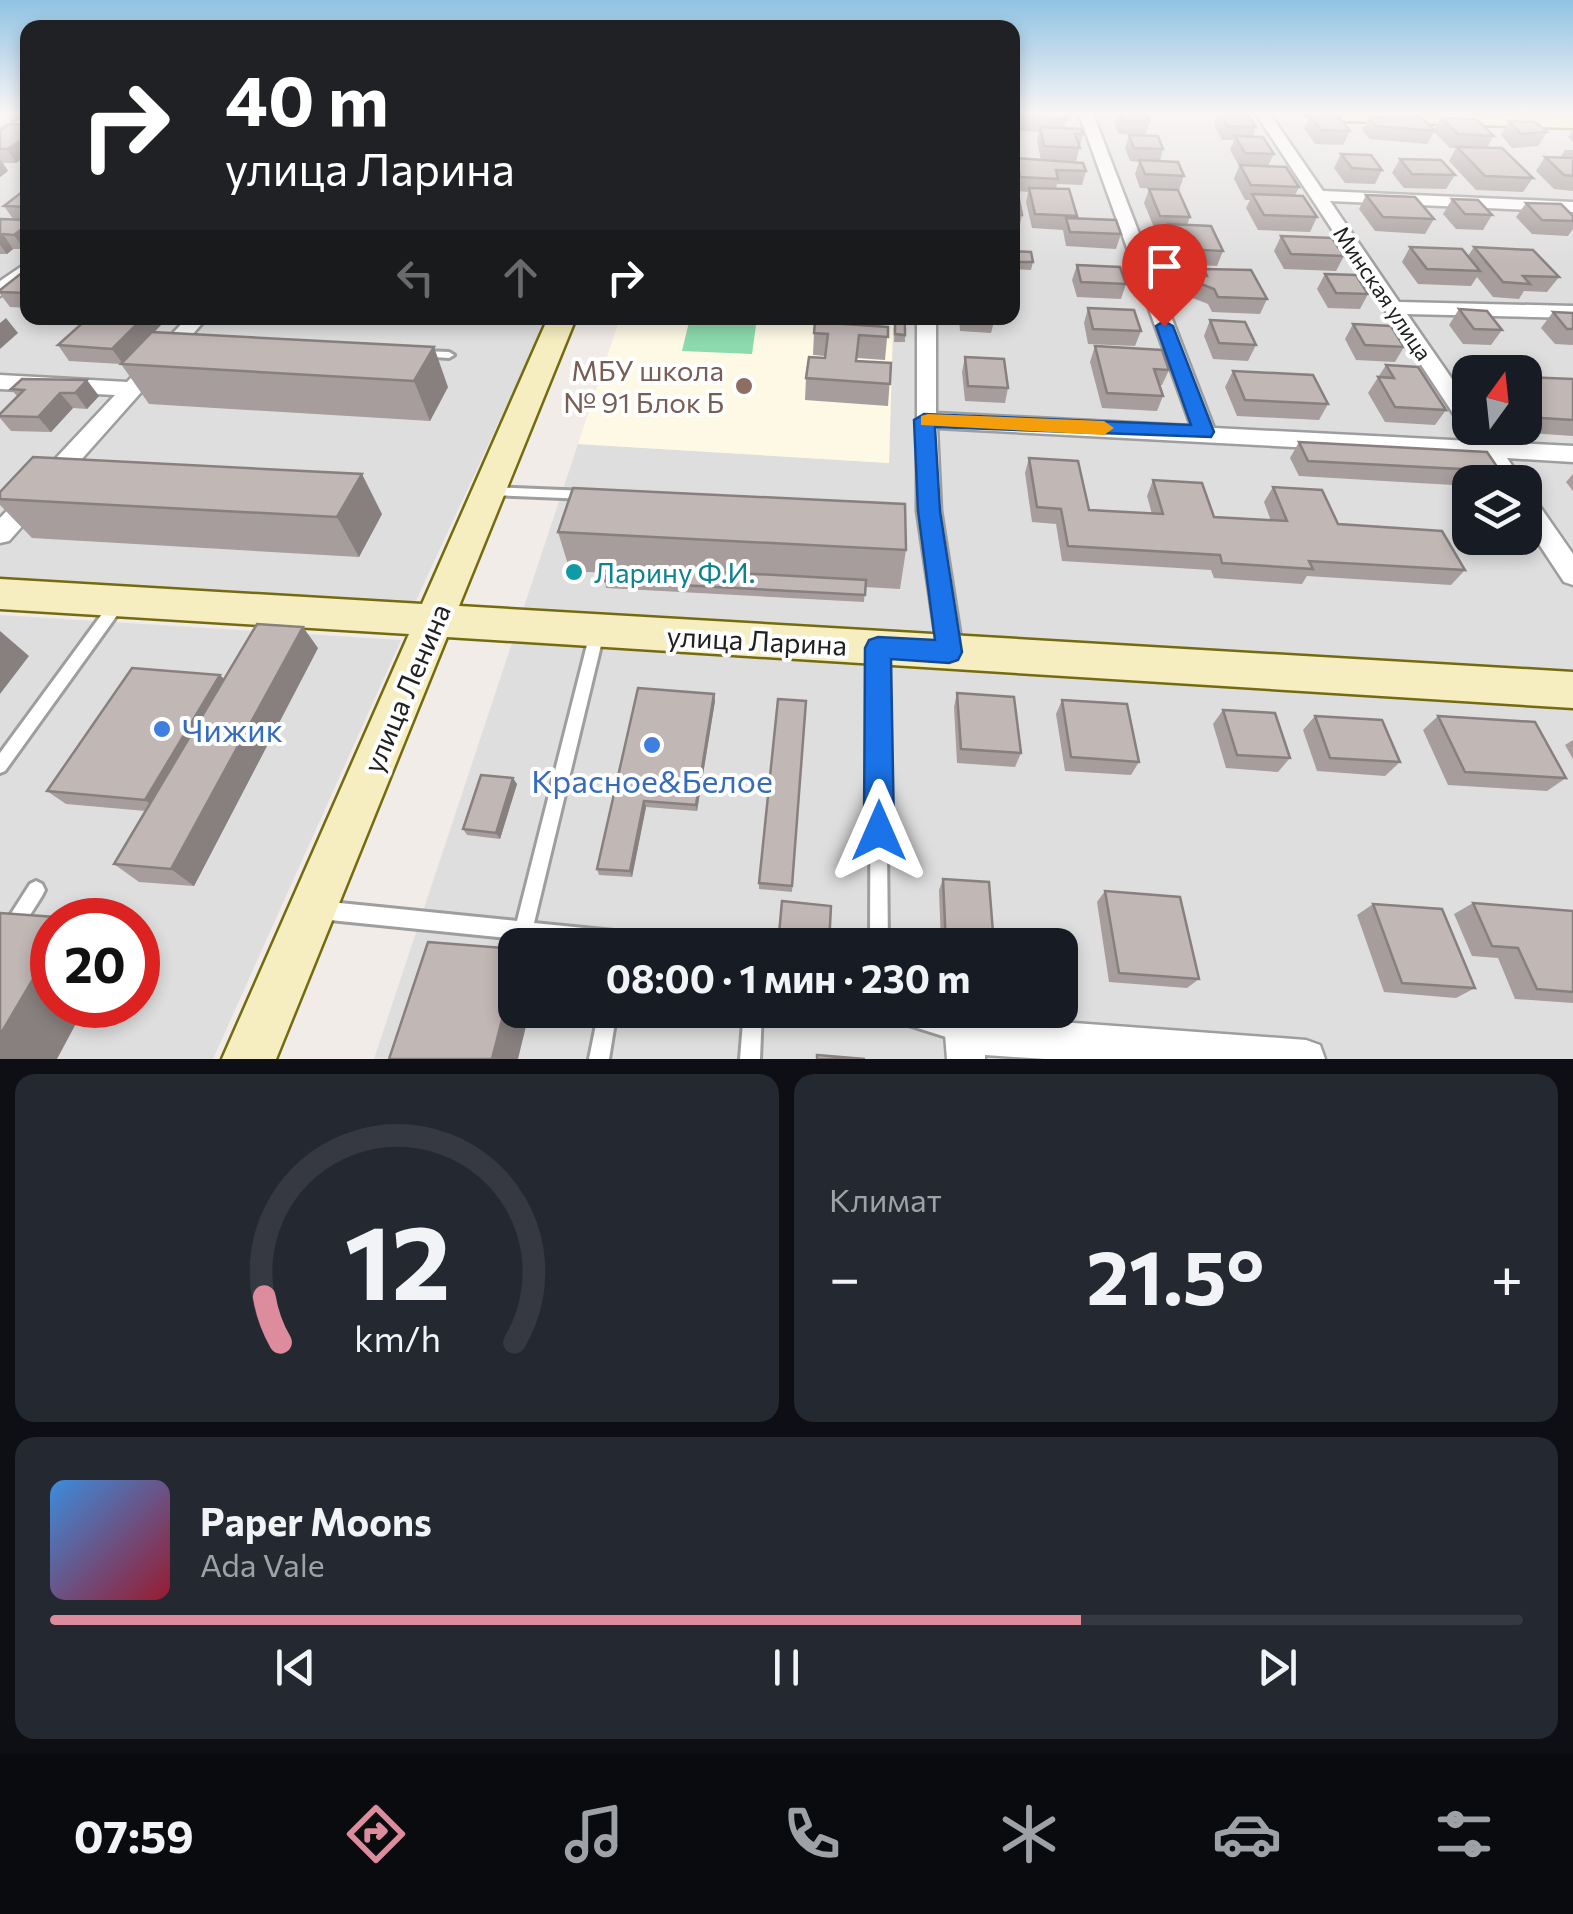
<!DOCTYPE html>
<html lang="ru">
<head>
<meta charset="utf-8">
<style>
  body { margin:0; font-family:Commissioner,sans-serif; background:#242831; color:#f1f3f6; height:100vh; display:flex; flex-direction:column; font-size:38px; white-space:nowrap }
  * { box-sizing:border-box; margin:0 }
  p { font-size:32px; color:#9ea1a6 }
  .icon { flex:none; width:55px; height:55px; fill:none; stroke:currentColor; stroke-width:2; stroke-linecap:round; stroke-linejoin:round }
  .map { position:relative; height:1059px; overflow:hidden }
  .side { display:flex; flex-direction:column; gap:15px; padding:15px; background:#0d0f14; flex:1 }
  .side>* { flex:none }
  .top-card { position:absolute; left:20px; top:20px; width:1000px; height:305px; border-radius:20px; box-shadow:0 5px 15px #0003; background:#202124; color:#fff; overflow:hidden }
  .needle { width:65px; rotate:15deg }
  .controls { position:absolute; left:1452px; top:355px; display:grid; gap:20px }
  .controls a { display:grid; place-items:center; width:90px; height:90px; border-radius:20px; background:#171b24; box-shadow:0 5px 15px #0003; font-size:50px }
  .speed { position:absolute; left:30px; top:898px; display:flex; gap:20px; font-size:50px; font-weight:700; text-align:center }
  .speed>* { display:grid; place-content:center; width:130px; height:130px; border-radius:50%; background:#171b24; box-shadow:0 5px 15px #0003; line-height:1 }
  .speed .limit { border:15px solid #d22; background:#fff; color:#111 }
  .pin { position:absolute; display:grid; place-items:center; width:85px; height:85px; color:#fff; margin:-102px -42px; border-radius:50% 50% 50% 0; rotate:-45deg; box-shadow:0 0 10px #0007 }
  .pin .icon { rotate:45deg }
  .me { position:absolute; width:110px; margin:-55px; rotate:0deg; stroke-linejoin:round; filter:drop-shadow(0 0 8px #0008) }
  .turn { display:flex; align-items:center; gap:35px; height:210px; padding:0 40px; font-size:45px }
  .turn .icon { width:130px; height:130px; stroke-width:2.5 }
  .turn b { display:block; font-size:70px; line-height:85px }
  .lanes { display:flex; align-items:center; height:95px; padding:0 40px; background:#0003; justify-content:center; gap:50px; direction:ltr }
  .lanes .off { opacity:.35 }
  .big { font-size:75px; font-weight:700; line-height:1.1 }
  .side .card { flex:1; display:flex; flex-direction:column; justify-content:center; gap:15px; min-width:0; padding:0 35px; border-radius:20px; background:#242831 }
  .side .dial { align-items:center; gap:0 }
  .dial svg { height:260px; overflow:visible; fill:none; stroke:#363941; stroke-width:7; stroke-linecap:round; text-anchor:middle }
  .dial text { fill:#f1f3f6; stroke:none }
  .song { display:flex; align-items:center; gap:30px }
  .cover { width:120px; height:120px; border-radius:15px; background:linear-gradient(135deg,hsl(210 70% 55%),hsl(350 70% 35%)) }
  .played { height:10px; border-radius:5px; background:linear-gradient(90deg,#dd8c9d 70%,#363941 70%) }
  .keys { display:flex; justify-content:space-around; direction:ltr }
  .heat { display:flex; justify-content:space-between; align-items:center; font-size:55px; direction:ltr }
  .side .tiles { flex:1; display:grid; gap:15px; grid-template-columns:1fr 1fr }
  .card:last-child { grid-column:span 2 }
  .trip { position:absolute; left:498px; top:928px; width:580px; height:100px; border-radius:20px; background:#171b24; box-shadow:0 5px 15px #0003; font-weight:700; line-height:100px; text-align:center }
  .dock { display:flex; height:160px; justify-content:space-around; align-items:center; background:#090b0e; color:#9ea1a6 }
  .dock .icon { width:70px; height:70px }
  .dock .active { color:#dd8c9d }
  .dock b { font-size:45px; color:#f1f3f6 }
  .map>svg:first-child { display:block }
  .residential { fill:#dfdede; fill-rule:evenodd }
  .education { fill:#fdf9e5 }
  .pitch { fill:#8cdaad }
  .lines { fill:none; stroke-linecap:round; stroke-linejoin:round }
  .lane-casing { stroke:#9e9e9e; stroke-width:6 }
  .street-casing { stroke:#9e9e9e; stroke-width:5 }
  .secondary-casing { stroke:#746b0d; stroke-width:5 }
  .lane { fill:#fff; fill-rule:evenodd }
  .street { fill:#fff; fill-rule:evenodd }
  .secondary { fill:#f6eec1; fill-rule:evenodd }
  .wall { fill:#a69d9c }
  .shaded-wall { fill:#87807f }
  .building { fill:#c1b7b5; stroke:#87807f; stroke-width:2.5 }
  .route { fill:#1a73e8; stroke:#114b97; stroke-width:2.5 }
  .slow { fill:#f59e0b }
  .education-dot { fill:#8d6e63; stroke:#fff; stroke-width:4 }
  .culture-dot { fill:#0f9aa8; stroke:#fff; stroke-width:4 }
  .shop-dot { fill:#3f7fe0; stroke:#fff; stroke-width:4 }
  .labels { text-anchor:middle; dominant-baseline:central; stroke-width:8; stroke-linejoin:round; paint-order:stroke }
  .far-street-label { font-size:22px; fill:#212121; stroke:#fff }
  .education-label { font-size:28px; fill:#785e54; stroke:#fff; text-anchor:end }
  .culture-label { font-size:28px; fill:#0d838f; stroke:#fff; text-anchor:start }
  .street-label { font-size:28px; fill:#212121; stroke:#fff }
  .near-shop-label { font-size:32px; fill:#366cbe; stroke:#fff; text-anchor:start }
</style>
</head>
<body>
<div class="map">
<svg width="1573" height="1059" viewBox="0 0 1573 1059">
  <rect width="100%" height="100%" fill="#f1ece8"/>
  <path class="residential" d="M0,114H27L28,318H547L413,607L0,583Z
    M1013,114L1573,131V1059H374L578,444L889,463L893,318H1012ZM1470,372H1525V428H1470ZM1470,482H1525V538H1470ZM515,945H1060V1010H515Z
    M0,615L401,640L213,1059H0ZM52,920H138V1005H52Z"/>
  <path class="education" d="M620,318H907V328H893L889,463L578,444Z"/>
  <path class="pitch" d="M690,318H757L752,354L682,351Z"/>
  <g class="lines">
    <defs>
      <path id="lane" d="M423,351L449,352L454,355L449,358L419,356L418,354Z
        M492,487L587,491L593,495L587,499L492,495L486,491Z
        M118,598L123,599L125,603L123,607L5,771L0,773V753L113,599Z
        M597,627L602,629L604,633L534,923L664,936L670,939L673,945H577L320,919L314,916L311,910L314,904L320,901L517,921L590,633L592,629Z
        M878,644L883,646L885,650L888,945H870L871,650L873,646Z
        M36,881L42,884L45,890L42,896L6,953L0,956V931L30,884Z
        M599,1010H617L609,1059H589Z
        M744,1010H762L760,1059H740Z
        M880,1010H919L969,1026L971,1033L969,1040L962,1042L889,1019L882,1017Z"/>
      <path id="street" d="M1079,114H1093L1214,428L1471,441L1474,435L1482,432L1495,442L1573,446V462L1507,458L1523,482H1499L1482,457L937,428L941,511L963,652L959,660L949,664L939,660L917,511V318H936V413L1191,426Z
        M1256,114H1270L1323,191L1573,202V212L1330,201L1399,302L1573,306V318L1407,314L1470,405V428H1477L1462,427Z
        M28,115V126L0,141V130Z
        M28,262V277L0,296V281Z
        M187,318H207L9,541L0,543V518L115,395L0,389V375L127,382Z
        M1525,495L1534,498L1573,554V585L1564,582L1525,523Z
        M964,1015L1306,1040L1320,1045L1325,1059H1045L985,1055V1059H947L945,1034L951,1021Z"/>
      <path id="secondary" d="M1305,114L1573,116V128L1315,120Z
        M548,318H576L459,606L1573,672V708L447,637L276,1059H222L409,634L0,609V579L422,604Z"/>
    </defs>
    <use href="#lane" class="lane-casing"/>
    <use href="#street" class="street-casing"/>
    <use href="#secondary" class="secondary-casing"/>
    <use href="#lane" class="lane"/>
    <use href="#street" class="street"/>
    <use href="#secondary" class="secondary"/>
  </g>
  <path class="wall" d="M1019,114H1065L1067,119L1065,128L1083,134L1076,162L1086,171L1082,185L1057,184L1056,189L1077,216L1076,219L1121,234L1116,249L1066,246L1063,230L1032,228L1026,202L1028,192L1018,191L1014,172L1016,158L1041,160L1037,141L1039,132L1019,131L1017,123Z
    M1117,114H1146L1150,121L1145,135L1119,134L1114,123Z
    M1217,114H1248L1256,127L1253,137L1274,154L1268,166L1299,187L1295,195L1317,217L1310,232L1258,230L1246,208L1250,200H1245L1234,179L1239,166L1230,150L1234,140H1222L1214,125Z
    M1310,115L1350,131L1343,145L1315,144L1304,128Z
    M1369,117L1434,130L1441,118L1494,136L1487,148L1533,178L1523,192L1476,190L1449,161L1456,148H1450L1434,132L1427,144L1370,139L1362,130Z
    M1509,121L1547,132L1538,146L1512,148L1501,135Z
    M1573,129V142L1568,137Z
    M0,131L16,163H3L8,171L0,177Z
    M1129,135L1163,149L1160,161L1184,176L1179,190L1140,188L1135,174L1139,162L1130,161L1125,148Z
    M1565,150H1573V191L1554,189L1536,171L1545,157L1560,158Z
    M1341,154L1382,170L1375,184L1345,183L1334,168Z
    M1400,159L1455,175L1446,189L1404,188L1392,173Z
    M28,189V247L24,249H13L7,254H0V219H13L4,206Z
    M1149,189L1190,217L1187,225L1223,251L1217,266L1173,264L1163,239L1166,231L1155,230L1144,203Z
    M1366,195L1434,219L1425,234L1375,231L1359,209Z
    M1012,198L1022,215L1019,230H1012Z
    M1452,199L1492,215L1483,230L1456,229L1443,214Z
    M1526,203L1573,216V229L1568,236L1532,234L1516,217Z
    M1281,236L1344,256L1336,271L1284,269L1274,251Z
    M1410,247L1468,256L1474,247L1559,277L1547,292L1524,291L1519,299L1493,297L1477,277L1471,286L1418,284L1402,262Z
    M1012,251L1033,262L1031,270L1012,269Z
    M1077,265L1126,284L1121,299L1077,297L1072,280Z
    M28,268V308L10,307L0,294V290Z
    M1204,269L1267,299L1260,314L1212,312L1208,304L1190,297L1196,282L1201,276Z
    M1325,274L1368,294L1360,309L1328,308L1317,289Z
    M1088,308L1141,331L1135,346L1088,344L1084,323Z
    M1459,309L1502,330L1491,345L1463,344L1449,325Z
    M1553,312L1573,313V345L1555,344L1541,328Z
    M88,318H166L154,332L448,387L430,421L149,404L121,364L69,361L58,345Z
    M831,318H855L854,324L888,327L885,360L857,358V361L891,363L888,406L805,400L806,378L825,356L813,355L814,333L831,323Z
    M959,318H995L991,333L960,331Z
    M1210,320L1256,345L1248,361L1213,359L1204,336Z
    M895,322L905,335V342H894Z
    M1353,324L1404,347L1395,362L1356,360L1345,339Z
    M1095,346L1169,370L1162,385H1159L1163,396L1157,411L1102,408L1090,362Z
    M965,357L1008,388L1005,403L965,401L962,372Z
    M1386,365L1446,410L1435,425L1385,422L1368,393Z
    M1233,371L1328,404L1319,420L1237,416L1225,387Z
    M1525,377L1573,379V436L1529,433L1525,428Z
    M22,379L99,396L87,409L73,408L51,432L11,431L0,418V414L17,396L11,389Z
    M1299,442L1500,471L1491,482H1470V486L1299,476L1290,458Z
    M1029,458L1089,510L1152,514L1147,496L1153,480L1214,517L1271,521L1264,502L1273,487L1338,524L1465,570L1451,585L1307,576L1302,584L1214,578L1211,570L1062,561L1056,524L1032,522L1025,473Z
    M1573,474V491L1566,482Z
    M0,499L382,514L359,557L32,538L0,505Z
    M558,532L906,550L900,589L865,587L864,602L606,588L605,581L607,573L570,571Z
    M318,648L194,886L139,882L114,864L146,811L66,804L47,791L220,675L224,679Z
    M957,693L1021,753L1015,767L957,763L954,707Z
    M1062,700L1139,762L1131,775L1065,771L1056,714Z
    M715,701L697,811L646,807L632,877L599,875L597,869Z
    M806,701L792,892L759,889V883Z
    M1223,710L1290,758L1278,772L1226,768L1213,724Z
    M1315,716L1400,762L1385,776L1317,771L1303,730Z
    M1438,716L1566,778L1547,791L1448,785L1423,730Z
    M1573,740V759L1565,745Z
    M517,784L500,839L467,835L463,829Z
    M943,879L994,945H941L939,890Z
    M1105,891L1199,979L1187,988L1109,982L1097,902Z
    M1473,903L1573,911V1003L1515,999L1498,958L1472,956L1454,914Z
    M1373,904L1475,988L1456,998L1384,992L1357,915Z"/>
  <path class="shaded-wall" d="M28,136V155L16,163L7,149Z
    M0,159L8,171L0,177Z
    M28,224V247L24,249L14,235Z
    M3,234L13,249L7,254L0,245V236Z
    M6,318L18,333L0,349V323Z
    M143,318L167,319L123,364L112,349Z
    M434,347L448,387L430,421L414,381Z
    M87,380L99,396L87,409L75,393Z
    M60,393L73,408L51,432L38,417Z
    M362,474L382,514L359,557L337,517Z
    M303,627L318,648L194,886L171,869Z
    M0,631L29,656L0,694Z
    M220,675L233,689L160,812L145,800Z
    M714,694L715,701L697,811L696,805Z
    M513,778L517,784L500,839L496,833Z
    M644,801L646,807L632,877L630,871Z
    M52,947V1005H86L57,1059H0V1035Z
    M515,969V1010H530L518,1059H492Z"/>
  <path class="building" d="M1021,114H1065L1067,119L1021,117Z
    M1120,114H1146L1150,121H1123Z
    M1220,114H1248L1256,127L1227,126Z
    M1310,115L1338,116L1350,131L1321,130Z
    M1369,117H1421L1435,131L1376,126Z
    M1441,118L1476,119L1494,136L1458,134Z
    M1509,121L1535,122L1547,132L1521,134Z
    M10,124L28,125V136L7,149H0V131Z
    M1040,127L1081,129L1083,134H1075L1080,148L1044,146Z
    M1129,135L1158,136L1163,149L1134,148Z
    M1235,136L1263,137L1274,154L1245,153Z
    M1457,147L1502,148L1533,178L1485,176Z
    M1341,154L1371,155L1382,170L1352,168Z
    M1545,157L1573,158V176L1564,175Z
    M1016,158L1083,163L1086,171L1056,170L1058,179L1020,177Z
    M1400,159L1441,160L1455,175L1412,174Z
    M1139,160L1178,162L1184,176L1145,174Z
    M1240,165L1286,167L1299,187L1251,185Z
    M1029,188L1069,189L1077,216L1035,214Z
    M26,189H28V207L4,206Z
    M1149,189L1178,190L1190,217L1160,216Z
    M1252,194L1303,196L1317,217L1264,215Z
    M1366,195L1415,197L1434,219L1383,217Z
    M1012,198L1019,199L1022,215H1012Z
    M1452,199L1478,200L1492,215L1465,214Z
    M1526,203L1561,204L1573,216V221L1542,220Z
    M1066,218L1116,220L1121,234L1070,232Z
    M0,219L28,220V224L14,235L3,234L0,236Z
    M1168,224L1211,226L1223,251L1179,249Z
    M1281,236L1332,238L1344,256L1291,254Z
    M1410,247L1462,249L1480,271L1427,269Z
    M1474,247L1533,250L1559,277L1523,276L1530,284L1503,282Z
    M1012,251L1031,252L1033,262H1012Z
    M1077,265L1120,267L1126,284L1081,282Z
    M28,268V293L0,292V290Z
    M1204,269L1251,270L1267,299L1218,297L1214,289L1196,282L1201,276H1207Z
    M1325,274L1356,275L1368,294L1336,293Z
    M1088,308L1134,310L1141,331L1093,329Z
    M1459,309L1487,311L1502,330L1474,329Z
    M1553,312L1573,313V329H1567Z
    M88,318H143L112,349L58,345Z
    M1210,320L1245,322L1256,345L1219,343Z
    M815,322L888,327V337L859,335L856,361L891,363L890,384L806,378L809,357L825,358L828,334L814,333Z
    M895,322H905V335L895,334Z
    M1353,324L1391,326L1404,347L1365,345Z
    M152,332L434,347L414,381L121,364Z
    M1095,346L1162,350L1169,370L1154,369L1163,396L1107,393Z
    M965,357L1004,359L1008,388L968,386Z
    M1386,365L1418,367L1446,410L1395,407L1378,377L1394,378Z
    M1233,371L1313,375L1328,404L1245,400Z
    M1525,377L1573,379V420L1542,418L1525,395Z
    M22,379L87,380L75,393H60L38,417L0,416V414L24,390L11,389Z
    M1299,442L1487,452L1500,471L1308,461Z
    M33,457L362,474L337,517L0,499V492Z
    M1029,458L1078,461L1089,510L1163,514L1153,480L1202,483L1214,517L1287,521L1273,487L1322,490L1338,524L1442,531L1465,570L1309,561L1313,569L1268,566L1222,563L1220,555L1068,546L1061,509L1037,507Z
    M573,488L905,504L906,550L558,532Z
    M609,566L866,580L865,595L605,581Z
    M257,624L303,627L171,869L114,864Z
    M132,668L220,675L145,800L47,791Z
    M638,688L714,694L696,805L644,801L630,871L597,869Z
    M957,693L1014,697L1021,753L961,749Z
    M778,699L806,701L792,886L759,883Z
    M1062,700L1127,704L1139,762L1071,757Z
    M1223,710L1275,713L1290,758L1237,755Z
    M1315,716L1382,720L1400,762L1330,758Z
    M1438,716L1535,722L1566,778L1465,772Z
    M481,775L513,778L496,833L463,829Z
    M943,879L989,882L994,945H946Z
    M1105,891L1180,897L1199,979L1119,973Z
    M782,901L831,906L829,945H778Z
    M1473,903L1573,911V992L1537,989L1518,948L1492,946Z
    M1373,904L1442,909L1475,988L1402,983Z
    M0,913L69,918V920H52V947L0,1035Z
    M428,942L515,949V969L492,1059H389Z
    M817,1055L865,1059H817Z"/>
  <linearGradient id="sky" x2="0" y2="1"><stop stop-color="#90c3e3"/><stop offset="0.43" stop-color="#f9f6f5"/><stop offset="1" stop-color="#f9f6f5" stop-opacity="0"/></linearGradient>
  <rect width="1573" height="263" fill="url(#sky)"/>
  <path class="route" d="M1164,321L1173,326L1214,432L1211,437L935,427L940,511L962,652L958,660L949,663L891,659L894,831L889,841L879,846L868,841L864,831L865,648L869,640L878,637L935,640L918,511L914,420L924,414L1191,425L1156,326Z"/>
  <path class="slow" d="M928,414L1104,421L1114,428L1104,435L921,425V416Z"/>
  <circle class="education-dot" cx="744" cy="386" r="10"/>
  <circle class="culture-dot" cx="574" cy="572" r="10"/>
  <g class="shop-dot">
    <circle cx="162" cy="729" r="10"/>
    <circle cx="652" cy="745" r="10"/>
  </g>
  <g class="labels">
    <g class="far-street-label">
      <text transform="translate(1383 293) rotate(56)">Минская улица</text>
    </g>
    <g class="education-label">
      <text x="724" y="370">МБУ школа<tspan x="724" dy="32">№ 91 Блок Б</tspan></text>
    </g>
    <g class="culture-label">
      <text x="594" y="572">Ларину Ф.И.</text>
    </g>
    <g class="street-label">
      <text transform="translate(757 640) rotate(3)">улица Ларина</text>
      <text transform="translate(406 688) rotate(-67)">улица Ленина</text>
    </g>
    <g class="near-shop-label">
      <text x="182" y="729">Чижик</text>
      <text x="652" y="780" text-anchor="middle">Красное&amp;Белое</text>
    </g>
  </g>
</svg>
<div class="controls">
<a><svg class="needle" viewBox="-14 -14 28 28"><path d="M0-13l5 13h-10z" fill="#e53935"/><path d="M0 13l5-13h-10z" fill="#9ea1a6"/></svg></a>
<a><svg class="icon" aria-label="layers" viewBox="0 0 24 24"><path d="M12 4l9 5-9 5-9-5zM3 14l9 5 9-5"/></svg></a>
</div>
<div class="speed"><div class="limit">20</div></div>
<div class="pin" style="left:1164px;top:326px;background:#d93025"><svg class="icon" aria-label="arrive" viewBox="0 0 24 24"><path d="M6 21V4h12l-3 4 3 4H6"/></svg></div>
<svg class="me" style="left:879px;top:831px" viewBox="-20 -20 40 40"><path d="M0-17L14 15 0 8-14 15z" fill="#1a73e8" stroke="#fff" stroke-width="4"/></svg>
<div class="trip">08:00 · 1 мин · 230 m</div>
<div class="top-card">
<div class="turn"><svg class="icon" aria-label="right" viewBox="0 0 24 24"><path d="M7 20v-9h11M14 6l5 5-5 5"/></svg><div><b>40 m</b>улица Ларина</div></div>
<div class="lanes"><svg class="icon off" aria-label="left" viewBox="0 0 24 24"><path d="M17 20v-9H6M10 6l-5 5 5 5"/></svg><svg class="icon off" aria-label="ahead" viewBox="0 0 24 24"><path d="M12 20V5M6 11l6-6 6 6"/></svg><svg class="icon" aria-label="right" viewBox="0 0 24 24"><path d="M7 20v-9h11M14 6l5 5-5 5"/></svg></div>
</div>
</div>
<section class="side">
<div class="tiles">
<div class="card dial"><svg viewBox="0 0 100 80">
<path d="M14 69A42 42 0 1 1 86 69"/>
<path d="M14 69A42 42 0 0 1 9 55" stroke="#dd8c9d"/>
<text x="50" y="56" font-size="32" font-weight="700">12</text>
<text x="50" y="72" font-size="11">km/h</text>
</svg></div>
<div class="card"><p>Климат</p>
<div class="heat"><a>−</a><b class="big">21.5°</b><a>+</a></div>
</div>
<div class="card">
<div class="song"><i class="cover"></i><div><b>Paper Moons</b><p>Ada Vale</p></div></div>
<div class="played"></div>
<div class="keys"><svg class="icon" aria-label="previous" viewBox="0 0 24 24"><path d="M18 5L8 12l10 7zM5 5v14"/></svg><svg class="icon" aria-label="pause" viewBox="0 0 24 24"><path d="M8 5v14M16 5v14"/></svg><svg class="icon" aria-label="next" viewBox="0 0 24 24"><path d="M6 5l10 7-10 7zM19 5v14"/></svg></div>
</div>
</div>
</section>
<nav class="dock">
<b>07:59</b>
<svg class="icon active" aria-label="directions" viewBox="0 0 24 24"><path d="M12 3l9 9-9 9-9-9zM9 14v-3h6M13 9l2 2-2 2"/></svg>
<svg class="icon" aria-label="music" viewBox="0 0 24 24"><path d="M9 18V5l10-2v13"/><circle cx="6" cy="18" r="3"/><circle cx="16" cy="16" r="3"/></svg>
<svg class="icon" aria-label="phone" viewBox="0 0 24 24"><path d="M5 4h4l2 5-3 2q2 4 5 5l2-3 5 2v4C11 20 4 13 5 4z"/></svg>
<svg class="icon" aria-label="climate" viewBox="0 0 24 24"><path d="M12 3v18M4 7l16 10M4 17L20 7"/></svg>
<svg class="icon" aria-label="car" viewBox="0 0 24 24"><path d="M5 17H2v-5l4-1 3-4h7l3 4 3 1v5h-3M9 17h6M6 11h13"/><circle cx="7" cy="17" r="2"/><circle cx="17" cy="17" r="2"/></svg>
<svg class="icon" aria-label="filters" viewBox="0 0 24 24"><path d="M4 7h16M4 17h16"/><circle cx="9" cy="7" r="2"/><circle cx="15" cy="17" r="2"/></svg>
</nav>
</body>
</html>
